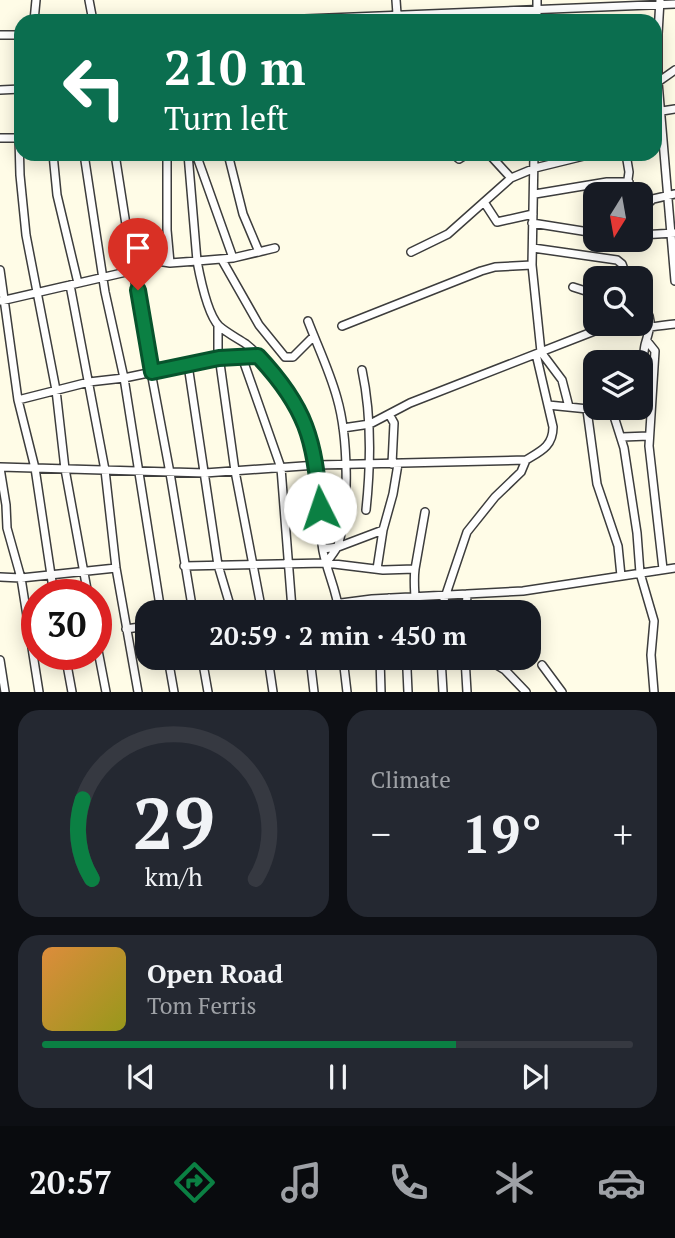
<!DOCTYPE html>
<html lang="en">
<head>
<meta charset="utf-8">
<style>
  body { margin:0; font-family:"PT Serif",serif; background:#242831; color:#f1f3f6; height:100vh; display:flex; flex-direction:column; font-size:26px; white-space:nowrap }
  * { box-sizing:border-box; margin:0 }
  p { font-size:23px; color:#9ea1a6 }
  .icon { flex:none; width:38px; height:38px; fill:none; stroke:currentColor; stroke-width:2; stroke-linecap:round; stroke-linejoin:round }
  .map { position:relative; height:692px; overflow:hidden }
  .side { display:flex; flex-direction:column; gap:18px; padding:18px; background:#0d0f14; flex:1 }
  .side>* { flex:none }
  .guide { position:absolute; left:14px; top:14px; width:648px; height:147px; border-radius:21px; box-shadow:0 4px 18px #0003; background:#0b6e4f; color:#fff; overflow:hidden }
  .needle { width:46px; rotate:191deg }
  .fabs { position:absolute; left:583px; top:182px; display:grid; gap:14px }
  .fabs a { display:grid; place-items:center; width:70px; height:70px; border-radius:14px; background:#171b24; box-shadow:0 4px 18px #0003; font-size:35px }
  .speed { position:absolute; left:21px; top:579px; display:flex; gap:14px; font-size:35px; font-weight:700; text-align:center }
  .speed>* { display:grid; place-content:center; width:91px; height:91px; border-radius:50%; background:#171b24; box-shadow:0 4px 18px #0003; line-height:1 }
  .speed .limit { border:10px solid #d22; background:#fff; color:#111 }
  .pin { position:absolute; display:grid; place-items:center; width:60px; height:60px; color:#fff; margin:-72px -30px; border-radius:50% 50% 50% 0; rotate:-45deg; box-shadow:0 0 7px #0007 }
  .pin .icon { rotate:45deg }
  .me { position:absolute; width:77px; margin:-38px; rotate:356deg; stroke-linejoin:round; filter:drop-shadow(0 0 5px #0008) }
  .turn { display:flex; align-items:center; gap:24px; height:147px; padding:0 35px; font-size:32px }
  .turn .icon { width:91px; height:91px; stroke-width:2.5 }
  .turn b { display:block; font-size:49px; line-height:60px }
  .big { font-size:52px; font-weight:600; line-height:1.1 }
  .side .card { flex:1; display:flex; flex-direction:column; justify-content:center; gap:10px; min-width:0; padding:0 24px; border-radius:21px; background:#242831 }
  .side .dial { align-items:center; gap:0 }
  .dial svg { height:182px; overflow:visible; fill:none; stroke:#363941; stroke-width:7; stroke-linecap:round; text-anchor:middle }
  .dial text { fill:#f1f3f6; stroke:none }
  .song { display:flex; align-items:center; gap:21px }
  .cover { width:84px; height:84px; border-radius:10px; background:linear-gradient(135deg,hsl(30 70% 55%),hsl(60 70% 35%)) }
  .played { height:7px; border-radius:4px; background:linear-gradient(90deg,#0b8043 70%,#363941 70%) }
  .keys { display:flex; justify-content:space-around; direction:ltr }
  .heat { display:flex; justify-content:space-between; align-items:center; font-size:38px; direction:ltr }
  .side .tiles { flex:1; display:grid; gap:18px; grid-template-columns:1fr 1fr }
  .card:last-child { grid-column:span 2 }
  .trip { position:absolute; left:135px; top:600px; width:406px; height:70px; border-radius:21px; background:#171b24; box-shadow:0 4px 18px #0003; font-weight:600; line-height:70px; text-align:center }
  .dock { display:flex; height:112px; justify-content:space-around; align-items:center; background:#090b0e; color:#9ea1a6 }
  .dock .icon { width:49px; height:49px }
  .dock .active { color:#0b8043 }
  .dock b { font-size:32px; color:#f1f3f6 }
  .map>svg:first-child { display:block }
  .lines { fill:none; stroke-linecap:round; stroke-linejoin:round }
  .minor-casing { stroke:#3d3d3d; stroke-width:10 }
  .minor { stroke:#fff; stroke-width:7 }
  .route-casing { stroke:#07532c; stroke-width:18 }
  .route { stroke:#0b8043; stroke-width:12 }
</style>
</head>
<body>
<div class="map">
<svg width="675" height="692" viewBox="0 0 675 692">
  <rect width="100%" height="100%" fill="#fffce7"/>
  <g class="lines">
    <defs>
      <path id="minor" d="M89,0L93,21
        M660,0L658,34V82L675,281
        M34,21L36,0
        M252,21L675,4
        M395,21L397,14L396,0
        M537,21V0
        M0,35H21
        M658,82L675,70
        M0,90L21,89
        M662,111L675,109
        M0,138H21
        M19,138L20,175L26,235L56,390L65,469L88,595
        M53,154L57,195L78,283
        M84,154L105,292L124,378L161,612
        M115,154L139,308L170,473L193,612
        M167,154V230L170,263
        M188,154L197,261L233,258L275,248
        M196,154L233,258
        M228,154L243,214L259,252
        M453,154L459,159L467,154
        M489,154L511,178
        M534,154L532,265L541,352L562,380L569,407
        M535,194L607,182H629
        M626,194L629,172L626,154
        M484,202L497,222L533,214
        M640,211L653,199L675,194
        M532,223L595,233
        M640,235L675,233
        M533,248L617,260L622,264L627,278
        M411,252L448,234L511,178L535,168L592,154
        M132,257L170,263L197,261C200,277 208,315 219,326C227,333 237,338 246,344C264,359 282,380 295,400C324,449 314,498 323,551C327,572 337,591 339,612
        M222,260L259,325L285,357H293L314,336
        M0,270L18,400L35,468L54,595
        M70,285L105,470L116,568L138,692
        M573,287L595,294
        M1,301L135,270
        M640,304C656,317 649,330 645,345C643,356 643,368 640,379
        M308,321C318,347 330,372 337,398C348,436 350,508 338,545C336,551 330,557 326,563
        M218,325V349L235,471L262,612
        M342,326L481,271L495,267L532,265
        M647,341L655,351L649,446L663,569
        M242,357L281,468L292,609
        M188,365L218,565L232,612
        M362,370C372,417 371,463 366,510
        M18,400L89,382L124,378L220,358L258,356
        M548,405L598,410L620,408
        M587,410L597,484L618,546L621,576
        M612,410L624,448L637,533L640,573L654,621L651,655L654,692
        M389,414L394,423L392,464
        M343,428L370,424L410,403L597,330C622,334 649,326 675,324
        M622,437L649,436
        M526,460C541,451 553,446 553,427L536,354
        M0,467L205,473L317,465L526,460L521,472L495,497L467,532L440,612
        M0,468L6,505L7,528L21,578L39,692
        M323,549L338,547L383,530L393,494L398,464
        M184,566L326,563L383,570L415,569C413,584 416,597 415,612
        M377,569L383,530
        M415,569L425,512
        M0,577L21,578L116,568
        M272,612L372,599L523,591L675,568
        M386,612L389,598
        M466,612L467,594
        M126,629L147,626
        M96,640L106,692
        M65,654L72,692
        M168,658L174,692
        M202,658L208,692
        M268,658L273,692
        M310,658L314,692
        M343,658L347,692
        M380,658L381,692
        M441,658L443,692
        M465,658L467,692
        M485,658L505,670L526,692
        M0,660L5,692
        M542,665L562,692
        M408,692L407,670L411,658"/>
    </defs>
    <use href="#minor" class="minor-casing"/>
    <use href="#minor" class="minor"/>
  </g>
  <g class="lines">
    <defs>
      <path id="route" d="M138,290L152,372L219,358L258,356C306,407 315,440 320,508"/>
    </defs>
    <use href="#route" class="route-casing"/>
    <use href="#route" class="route"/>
  </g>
</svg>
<div class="fabs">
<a><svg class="needle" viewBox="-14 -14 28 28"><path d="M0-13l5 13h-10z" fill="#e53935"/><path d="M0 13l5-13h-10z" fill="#9ea1a6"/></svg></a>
<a><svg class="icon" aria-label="search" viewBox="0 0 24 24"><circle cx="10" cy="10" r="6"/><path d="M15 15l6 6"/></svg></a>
<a><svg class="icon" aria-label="layers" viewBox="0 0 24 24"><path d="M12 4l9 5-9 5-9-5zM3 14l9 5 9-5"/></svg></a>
</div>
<div class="speed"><div class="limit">30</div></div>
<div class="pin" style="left:138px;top:290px;background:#d93025"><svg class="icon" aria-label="arrive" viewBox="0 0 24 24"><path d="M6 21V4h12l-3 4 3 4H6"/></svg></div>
<svg class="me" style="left:320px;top:508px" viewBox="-20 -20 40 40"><circle r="19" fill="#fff"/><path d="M0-13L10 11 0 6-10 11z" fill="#0b8043"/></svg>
<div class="trip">20:59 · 2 min · 450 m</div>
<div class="guide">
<div class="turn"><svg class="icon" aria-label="left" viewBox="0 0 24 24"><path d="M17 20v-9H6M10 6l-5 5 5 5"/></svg><div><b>210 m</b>Turn left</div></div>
</div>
</div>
<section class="side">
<div class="tiles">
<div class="card dial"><svg viewBox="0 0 100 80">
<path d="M14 69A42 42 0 1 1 86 69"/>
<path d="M14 69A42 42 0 0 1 10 34" stroke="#0b8043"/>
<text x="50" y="56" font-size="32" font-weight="700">29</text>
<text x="50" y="72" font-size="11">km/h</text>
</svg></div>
<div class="card"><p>Climate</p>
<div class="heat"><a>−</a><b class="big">19°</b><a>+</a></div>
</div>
<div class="card">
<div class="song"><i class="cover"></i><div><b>Open Road</b><p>Tom Ferris</p></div></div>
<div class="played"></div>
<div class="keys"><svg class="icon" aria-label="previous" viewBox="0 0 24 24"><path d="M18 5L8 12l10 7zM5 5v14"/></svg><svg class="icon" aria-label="pause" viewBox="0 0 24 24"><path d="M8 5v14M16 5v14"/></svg><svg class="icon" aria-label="next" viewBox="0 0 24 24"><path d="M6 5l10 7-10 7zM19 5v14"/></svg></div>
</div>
</div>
</section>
<nav class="dock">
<b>20:57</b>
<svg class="icon active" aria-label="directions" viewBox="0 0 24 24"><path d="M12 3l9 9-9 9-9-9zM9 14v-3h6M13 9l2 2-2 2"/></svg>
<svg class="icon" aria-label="music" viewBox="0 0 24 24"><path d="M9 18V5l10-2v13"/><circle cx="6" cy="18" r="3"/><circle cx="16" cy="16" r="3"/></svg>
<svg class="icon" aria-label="phone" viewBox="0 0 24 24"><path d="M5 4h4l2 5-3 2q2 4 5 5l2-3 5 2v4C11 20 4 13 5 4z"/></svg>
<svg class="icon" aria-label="climate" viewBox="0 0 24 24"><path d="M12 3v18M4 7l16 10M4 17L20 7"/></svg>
<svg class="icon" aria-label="car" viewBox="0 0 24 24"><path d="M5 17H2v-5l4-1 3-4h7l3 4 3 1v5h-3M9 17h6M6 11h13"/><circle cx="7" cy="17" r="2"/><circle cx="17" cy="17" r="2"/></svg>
</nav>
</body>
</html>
